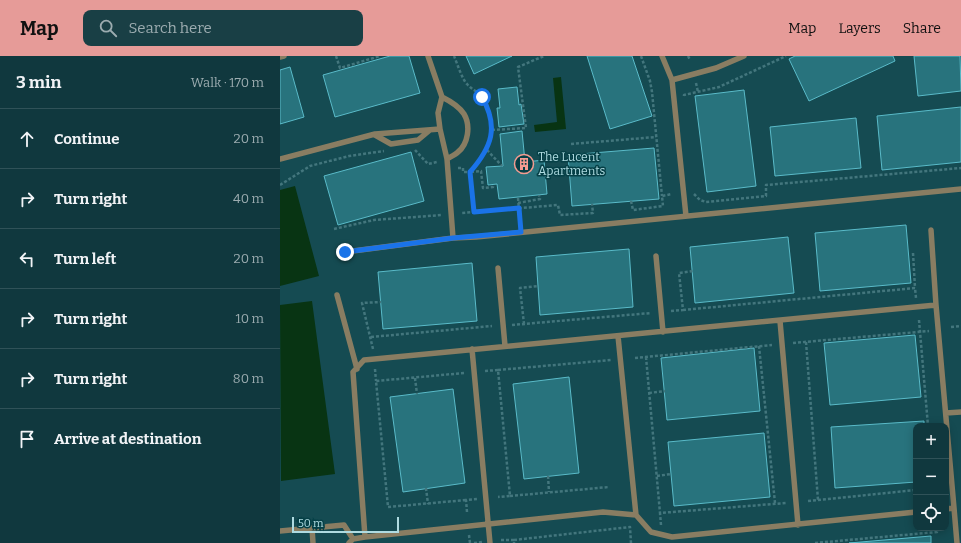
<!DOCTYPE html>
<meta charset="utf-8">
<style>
:root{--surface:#10383e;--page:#193f45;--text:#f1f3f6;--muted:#9cacb0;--line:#305258;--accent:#e69b98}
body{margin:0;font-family:Bitter,serif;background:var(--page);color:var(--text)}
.controls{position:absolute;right:12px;bottom:12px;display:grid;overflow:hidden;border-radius:8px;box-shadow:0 2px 10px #0003}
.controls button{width:36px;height:36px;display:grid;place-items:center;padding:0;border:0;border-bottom:1px solid var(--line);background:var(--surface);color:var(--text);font:20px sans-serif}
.scale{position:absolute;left:12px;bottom:10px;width:107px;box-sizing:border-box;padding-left:4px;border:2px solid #afdbe1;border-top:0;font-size:11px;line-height:14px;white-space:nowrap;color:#afdbe1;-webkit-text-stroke:3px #064047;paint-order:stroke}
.stop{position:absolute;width:12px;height:12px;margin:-9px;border:3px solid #1a73e8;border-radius:50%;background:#fff}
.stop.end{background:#1a73e8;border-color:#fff;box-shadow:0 1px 4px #0008}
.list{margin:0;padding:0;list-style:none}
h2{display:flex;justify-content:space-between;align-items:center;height:52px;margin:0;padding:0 16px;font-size:17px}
h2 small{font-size:13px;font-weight:400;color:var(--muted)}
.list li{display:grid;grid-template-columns:26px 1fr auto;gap:12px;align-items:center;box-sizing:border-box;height:60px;padding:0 16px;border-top:1px solid var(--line)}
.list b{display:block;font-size:15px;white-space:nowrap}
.list em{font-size:13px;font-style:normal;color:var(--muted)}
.icon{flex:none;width:22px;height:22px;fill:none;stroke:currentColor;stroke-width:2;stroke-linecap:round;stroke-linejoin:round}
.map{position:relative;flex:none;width:681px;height:487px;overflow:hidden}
header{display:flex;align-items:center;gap:24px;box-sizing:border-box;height:56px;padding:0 20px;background:var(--accent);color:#111}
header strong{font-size:19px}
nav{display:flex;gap:22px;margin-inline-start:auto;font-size:14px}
.search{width:280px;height:36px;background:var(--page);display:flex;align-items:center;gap:10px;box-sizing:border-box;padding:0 14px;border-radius:8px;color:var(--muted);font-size:15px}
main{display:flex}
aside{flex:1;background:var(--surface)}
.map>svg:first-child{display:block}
</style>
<header>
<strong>Map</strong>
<div class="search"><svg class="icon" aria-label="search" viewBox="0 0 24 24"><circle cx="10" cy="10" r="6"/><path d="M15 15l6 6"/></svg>Search here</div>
<nav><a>Map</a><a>Layers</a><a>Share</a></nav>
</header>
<main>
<aside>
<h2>3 min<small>Walk · 170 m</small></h2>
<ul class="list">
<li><svg class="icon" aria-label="ahead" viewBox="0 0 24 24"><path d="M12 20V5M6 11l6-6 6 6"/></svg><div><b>Continue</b></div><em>20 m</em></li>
<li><svg class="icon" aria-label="right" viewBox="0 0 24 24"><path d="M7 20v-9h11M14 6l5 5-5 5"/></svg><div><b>Turn right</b></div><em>40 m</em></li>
<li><svg class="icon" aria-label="left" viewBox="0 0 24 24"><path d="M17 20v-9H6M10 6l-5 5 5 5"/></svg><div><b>Turn left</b></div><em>20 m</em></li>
<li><svg class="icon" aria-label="right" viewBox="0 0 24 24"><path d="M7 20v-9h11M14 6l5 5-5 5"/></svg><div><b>Turn right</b></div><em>10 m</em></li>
<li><svg class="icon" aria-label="right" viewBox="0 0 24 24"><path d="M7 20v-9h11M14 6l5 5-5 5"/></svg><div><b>Turn right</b></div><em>80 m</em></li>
<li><svg class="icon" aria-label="arrive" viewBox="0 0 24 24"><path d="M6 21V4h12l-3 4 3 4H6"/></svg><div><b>Arrive at destination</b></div></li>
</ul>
</aside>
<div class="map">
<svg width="681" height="487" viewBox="0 0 681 487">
<rect width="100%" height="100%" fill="#154b52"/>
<path fill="#083413" d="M281,21l5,52 -31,3 -1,-7 23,-3 -4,-44z
M15,130l24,90 -39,10v-96z
M32,245l23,173 -54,7 -1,-176z"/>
<path fill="#28737d" stroke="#5abbc9" d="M110,0h19l11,37 -85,24 -12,-42z
M186,0h46l-38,18z
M307,0h45l20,60 -42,13z
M515,0h98l2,5 -86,40 -20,-42z
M634,0h46l1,35 -43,5z
M10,11l14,50 -24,7v-54z
M237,31l2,18 2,-1 3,20 -25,3 -2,-19h3l-2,-19z
M464,34l12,96 -49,6 -12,-96z
M681,51v55l-79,8 -5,-54z
M576,62l5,50 -86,8 -5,-49z
M242,75l3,31 19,-2 3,34 -48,5 -2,-15 -9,1 -2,-18 17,-1 -3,-32z
M374,92l5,51 -87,7 -4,-51z
M131,96l13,49 -86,24 -14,-49z
M626,169l5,58 -91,8 -5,-58z
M508,181l6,56 -99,10 -5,-56z
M349,193l4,58 -93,8 -4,-58z
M192,207l5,58 -94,8 -5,-57z
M635,279l6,62 -91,8 -6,-62z
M474,292l6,63 -93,9 -6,-62z
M289,321l10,96 -55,6 -11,-95z
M173,333l12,94 -62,9 -13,-95z
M644,365v5h-8v56l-81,6 -4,-61z
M484,377l6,64 -96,9 -6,-64z
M651,480v7h-82z"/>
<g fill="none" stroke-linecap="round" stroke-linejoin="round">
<path stroke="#43767d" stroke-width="2.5" stroke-dasharray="3 2" stroke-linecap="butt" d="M56,0l4,12 40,-12
M174,0c3,7 8,23 13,28 4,5 10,7 14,12 13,15 14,39 4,56 -4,7 -10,14 -15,20
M361,0l9,25 2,11 10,104
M408,0l2,4
M416,27l2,9
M404,40v-1l35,-8 67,-31
M212,74l34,-2 -8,-61 26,-11
M291,88l85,-7
M135,94l13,14 9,-2
M207,94l15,16
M178,112h5v4h7l4,40 -13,1
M191,116l10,-1 2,17 10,-1v-2
M0,129l30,-19 39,-10 35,-5
M414,138l6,6 6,2 60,-6v-11l195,-17
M238,142l2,25
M351,145l2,9 30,-4 -1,-10 10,-2
M238,147l22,-4 -1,-4
M194,156l84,-7 2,10 33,-2 -1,-9
M54,173l40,-9 68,-5
M633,197l2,35
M403,254l232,-22 1,10
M391,255l12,-1 -4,-37 14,-2
M639,264l9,106
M244,268l-4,-36 18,-2
M232,269l139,-12
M671,271l10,-1
M91,281l121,-11
M526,286l12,158
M513,287l136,-12
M479,290l16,157
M93,293l-11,-46 19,-1
M366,301l14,156
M355,302l137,-13
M95,313l1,12
M218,314l113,-10
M205,315l13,-1 12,126 -12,1
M184,317l-88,8 12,126 78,-7
M135,322l2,16
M369,337l16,-2
M268,420l1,16
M377,420l14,-2
M146,432l2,16
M230,440l99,-9
M528,445l108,-11
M187,456l-1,-12 12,-1
M381,469l-1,-12 126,-10
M189,479l1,8
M221,484h13v3
M234,484l116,-13 1,16
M194,487l8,-1
M535,487l122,-11v-4"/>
<path stroke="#897d62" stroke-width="5.5" d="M148,0l14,41 -4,16 2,16 7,30 6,79 23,-1 485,-48
M382,0l10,24 14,136
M0,1l4,-1
M392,24l44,-12 28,-12
M162,41c8,4 17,9 22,17 7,12 4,30 -6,38 -3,3 -8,5 -11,7
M95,79l16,9 27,-4 12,-10
M0,103l95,-25 65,-5
M651,174l5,75
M65,196l108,-14
M376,200l7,76
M218,212l7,78
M57,239l20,74
M500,265l18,204
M338,280l18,179
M192,293l18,194
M666,357l15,-1
M674,452l3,35
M32,472l1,15
M0,475l64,-6 9,14
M85,481l-12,-165 11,-12 572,-55 18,203 -8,1
M69,487l4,-4 12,-2 238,-25 33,3 15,17 21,5 244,-25"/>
</g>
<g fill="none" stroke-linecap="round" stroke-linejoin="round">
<path stroke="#1a73e8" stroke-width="5" d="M65,196l108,-14 68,-6 -2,-24 -45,4 -4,-40c22,-25 29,-45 12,-75"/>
</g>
<defs>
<g id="building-ring" transform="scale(1)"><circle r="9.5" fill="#064047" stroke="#f59c91" stroke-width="1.5"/><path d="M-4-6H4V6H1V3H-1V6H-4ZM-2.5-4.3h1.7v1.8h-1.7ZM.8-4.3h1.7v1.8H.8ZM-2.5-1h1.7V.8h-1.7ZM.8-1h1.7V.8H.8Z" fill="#f59c91"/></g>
</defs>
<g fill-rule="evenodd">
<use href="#building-ring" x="244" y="108"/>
</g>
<g text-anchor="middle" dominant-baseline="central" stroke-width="3" stroke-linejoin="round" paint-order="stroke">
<g font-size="12" fill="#afdbe1" stroke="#064047" text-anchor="start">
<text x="258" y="101">The Lucent<tspan x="258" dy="14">Apartments</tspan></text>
</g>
</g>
</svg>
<div class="controls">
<button>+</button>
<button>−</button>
<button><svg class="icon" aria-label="locate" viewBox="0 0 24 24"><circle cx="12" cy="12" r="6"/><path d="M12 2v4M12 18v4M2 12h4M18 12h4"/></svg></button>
</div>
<div class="scale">50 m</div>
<div class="stop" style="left:202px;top:41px"></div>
<div class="stop end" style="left:65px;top:196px"></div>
</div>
</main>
